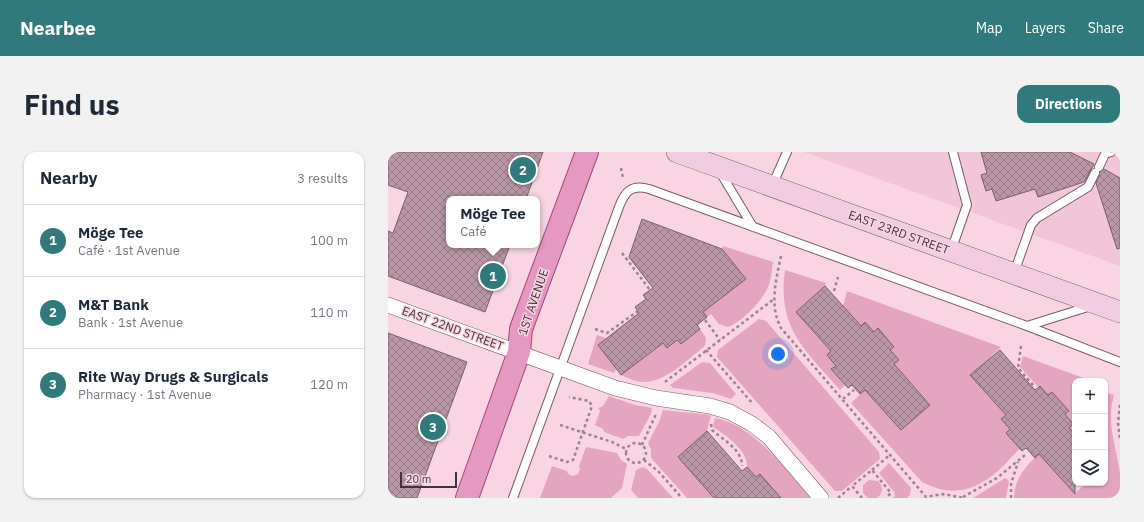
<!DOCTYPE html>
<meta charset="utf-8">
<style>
:root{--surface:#fff;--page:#f2f2f3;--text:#1f2937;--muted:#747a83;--line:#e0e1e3;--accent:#30797d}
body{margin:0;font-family:"IBM Plex Sans",sans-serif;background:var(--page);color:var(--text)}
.controls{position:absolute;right:12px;bottom:12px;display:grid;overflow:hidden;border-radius:8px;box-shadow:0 1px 3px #0004}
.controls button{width:36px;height:36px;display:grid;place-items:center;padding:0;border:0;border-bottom:1px solid var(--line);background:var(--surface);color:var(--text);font:20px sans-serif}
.scale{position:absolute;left:12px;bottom:10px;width:57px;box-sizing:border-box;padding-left:4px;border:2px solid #413339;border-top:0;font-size:11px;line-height:14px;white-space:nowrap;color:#413339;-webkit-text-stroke:3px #f9d5e4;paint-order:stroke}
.you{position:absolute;left:390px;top:202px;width:14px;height:14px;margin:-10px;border:3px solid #fff;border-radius:50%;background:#1a73e8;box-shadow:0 0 0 6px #1a73e833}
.badge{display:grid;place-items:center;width:26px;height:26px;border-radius:50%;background:var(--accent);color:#fff;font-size:13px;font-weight:700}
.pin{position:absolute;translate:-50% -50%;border:2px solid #fff;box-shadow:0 1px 4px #0006}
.popup{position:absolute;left:58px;top:44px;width:94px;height:52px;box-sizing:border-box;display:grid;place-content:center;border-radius:8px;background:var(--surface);filter:drop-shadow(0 1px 3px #0005);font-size:13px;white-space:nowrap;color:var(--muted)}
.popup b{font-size:15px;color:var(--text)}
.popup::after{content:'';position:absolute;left:50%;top:100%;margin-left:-8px;border:8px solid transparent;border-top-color:var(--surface)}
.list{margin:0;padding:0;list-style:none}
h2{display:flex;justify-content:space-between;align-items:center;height:52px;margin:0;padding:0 16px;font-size:17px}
h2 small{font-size:13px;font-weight:400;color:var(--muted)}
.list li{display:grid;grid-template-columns:26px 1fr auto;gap:12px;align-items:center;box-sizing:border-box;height:72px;padding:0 16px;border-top:1px solid var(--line)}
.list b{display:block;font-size:15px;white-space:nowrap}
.list p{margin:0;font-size:13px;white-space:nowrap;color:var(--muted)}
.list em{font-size:13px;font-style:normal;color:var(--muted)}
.icon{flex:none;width:22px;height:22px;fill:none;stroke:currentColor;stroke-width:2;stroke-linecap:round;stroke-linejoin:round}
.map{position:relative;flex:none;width:732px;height:346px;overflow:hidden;border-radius:12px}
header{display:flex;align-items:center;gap:24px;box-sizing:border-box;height:56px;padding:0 20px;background:var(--accent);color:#fff}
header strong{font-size:19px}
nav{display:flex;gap:22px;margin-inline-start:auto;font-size:14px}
.intro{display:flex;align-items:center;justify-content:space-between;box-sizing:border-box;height:96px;padding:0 24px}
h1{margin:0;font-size:28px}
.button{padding:10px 18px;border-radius:12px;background:var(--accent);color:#fff;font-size:14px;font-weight:700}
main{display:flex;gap:24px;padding:0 24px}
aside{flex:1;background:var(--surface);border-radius:12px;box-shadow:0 1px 3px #0004}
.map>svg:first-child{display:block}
</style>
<header>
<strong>Nearbee</strong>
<nav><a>Map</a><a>Layers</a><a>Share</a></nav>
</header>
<div class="intro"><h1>Find us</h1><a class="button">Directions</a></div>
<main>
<aside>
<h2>Nearby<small>3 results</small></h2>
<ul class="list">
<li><span class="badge">1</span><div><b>Möge Tee</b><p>Café · 1st Avenue</p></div><em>100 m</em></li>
<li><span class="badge">2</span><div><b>M&amp;T Bank</b><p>Bank · 1st Avenue</p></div><em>110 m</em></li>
<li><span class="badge">3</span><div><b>Rite Way Drugs &amp; Surgicals</b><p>Pharmacy · 1st Avenue</p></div><em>120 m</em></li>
</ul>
</aside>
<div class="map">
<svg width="732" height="346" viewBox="0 0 732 346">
<defs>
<pattern id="building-cross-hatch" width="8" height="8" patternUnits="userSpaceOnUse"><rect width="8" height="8" fill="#b997a6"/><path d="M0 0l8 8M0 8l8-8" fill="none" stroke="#987c88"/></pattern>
</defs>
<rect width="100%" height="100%" fill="#f9d5e4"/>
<path fill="#f1c6d9" d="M416,0h316v114l-103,-37z"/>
<path fill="#e4a5c1" d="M335,94l50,16c-1,8 -2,18 -5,25 -5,13 -27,36 -40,40l-9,-3 -8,-10 -4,3 -4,-5 43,-33 -24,-30z
M397,118l41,13 -1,3 -29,26 35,39 -4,4 9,11 -4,4 13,15 -5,5c-36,-41 -63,-62 -55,-120z
M459,139l154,56 -30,28 35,40 -5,4 9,10 -4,4 14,16c-8,7 -14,15 -22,22 -24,21 -48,26 -76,11l-71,-79 14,-13 36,40 29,-26 -36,-40 5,-4 -9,-10 4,-3 -16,-18 -4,3 -9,-10 -4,4 -18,-20z
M371,167l7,2 113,131 1,7 -38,32h-7l-118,-134 1,-7z
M312,177l6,9 -1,8c-17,13 -40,37 -62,36 -8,0 -15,-4 -22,-7l42,-32 4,5 10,-8 4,4z
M209,183l9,3 -8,7 18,24 -2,4 -26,-9z
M635,204l69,25h-17v54l-6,-7 4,-4 -8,-10 3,-3 -16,-19 -4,3 -8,-9 -2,1 -18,-20z
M314,210l8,1 26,31 -5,5 -18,-6 -40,-5 -3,-3z
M717,241l9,2c-8,27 2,51 6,78 0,8 0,17 0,25h-106c0,-18 12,-33 25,-44l36,39 12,-10h18z
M221,244l26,9 17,3 -1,6 -12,22h-11l-5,3 -19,-7 -1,-3 -8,-4 5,-14 -2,-3 5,-2z
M275,258l48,5 -4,16 -29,26 35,40 -2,1h-24l-36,-40v-8l-3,-7 11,-21z
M327,266c38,6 72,53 96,80h-37l2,-6 -16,-18 -4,3 -9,-10c1,-16 -21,-32 -34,-40z
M198,295l31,6 4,7 6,4 -5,24 -11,10h-71l12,-32 15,5 1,3 5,2 5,-2 2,-5 -1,-3z
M501,311l22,25 -1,7 -3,3h-14l2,-2 -1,-4 -15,-19z
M255,315l4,2 26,29h-35l-7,-8 5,-20z
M617,326l4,3 -3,17h-33z
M481,328l9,1c6,6 5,12 -1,17h-9l-5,-5v-8z"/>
<path fill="url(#building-cross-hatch)" stroke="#7c5d6b" d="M0,0h155l-17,47h-77v46h61l-25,67 -97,-36v-45l5,2 15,-41 -20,-7z
M593,0h89l24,12 -10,18 -46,15 -3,-8 -39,12 -4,-12 -6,2 -5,-16 6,-2z
M716,17l16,9v70l-3,1 -21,-66 4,-11z
M254,67l80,30 24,30 -43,33 4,5 -10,8 3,4 -19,15 -4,-4 -10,8 -4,-5 -42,32 -23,-30 41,-32 -4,-6 11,-8 -3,-4 10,-7 -24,-31z
M437,134l36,40 4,-4 9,10 4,-4 16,19 -4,3 9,10 -5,4 36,41 -29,25 -36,-40 -5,4 -8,-9 -4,3 -17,-19 5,-3 -9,-11 4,-4 -35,-39z
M0,181l79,29 -50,136h-29z
M612,198l35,40 5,-4 8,9 4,-3 17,19 -4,3 8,10 -4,4 6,7v59l-36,-40 -4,4 -9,-10 -4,3 -16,-18 4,-4 -9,-10 5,-4 -36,-40z
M319,279l35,40 5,-4 9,10 4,-3 21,24h-67l-36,-41z"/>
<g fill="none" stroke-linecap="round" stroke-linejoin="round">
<g stroke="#795b68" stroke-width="10">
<path id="service" d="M711,15l6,-13 6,-2
M332,20l33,55
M384,34l15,-34
M563,99l16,-46 -14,-53
M626,121l17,-48 6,-7 51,-31 7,-14
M639,174l64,-20
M125,346l106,-291c6,-16 13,-23 30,-18l378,137 93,36"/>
</g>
<g stroke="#795b68" stroke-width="16">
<path id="minor" d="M0,153l227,83 41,10 54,8 20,6 22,12 17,13 52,61"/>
</g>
<g stroke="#795b68" stroke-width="22">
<path id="secondary" d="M289,0l443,160"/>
</g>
<g stroke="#a04877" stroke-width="24">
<path id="primary" d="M79,346l52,-146 2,-23 66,-177"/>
</g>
<path stroke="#9b828d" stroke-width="2.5" stroke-dasharray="3 3" stroke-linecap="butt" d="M233,16l2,10
M234,101l28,37
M393,104c-5,24 -12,50 0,72l145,169 17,-3 21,4
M446,139l4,-14
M317,168l15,20
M207,177l12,4 31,-22
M633,194l-3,22 16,18
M318,198l47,54
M277,230l109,-83
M455,247l11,-9
M732,253l-2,18 2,16
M323,272l1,6c11,10 30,19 30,36
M172,273l52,17 14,7
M238 301a10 10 0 1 1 20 0a10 10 0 1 1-20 0Z
M254,293l14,-31
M161,304l18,6 6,-2 19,-54 -3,-5 -20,-4
M256,308l15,12 23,26
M484,318l19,-16
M575,345l34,-19 28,-23
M450,346l14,-12
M474,346l-10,-12 20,-16 19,23 -5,5
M623,346v-14l7,-22"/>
<use href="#service" stroke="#fff" stroke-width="8"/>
<use href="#minor" stroke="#fff" stroke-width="15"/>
<use href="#secondary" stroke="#f2cce0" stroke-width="21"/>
<use href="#primary" stroke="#e598c1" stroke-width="22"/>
</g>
<g text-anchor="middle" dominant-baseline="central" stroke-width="3" stroke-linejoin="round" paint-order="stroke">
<g font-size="12" fill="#413339" stroke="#f9d5e4">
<text transform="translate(511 80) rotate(20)">EAST 23RD STREET</text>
<text transform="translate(145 150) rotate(-71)">1ST AVENUE</text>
<text transform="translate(65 176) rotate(20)">EAST 22ND STREET</text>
</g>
</g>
</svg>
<div class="controls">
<button>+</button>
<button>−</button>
<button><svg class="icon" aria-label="layers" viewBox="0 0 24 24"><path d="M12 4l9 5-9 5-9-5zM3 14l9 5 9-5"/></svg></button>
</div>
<div class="scale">20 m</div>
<div class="you"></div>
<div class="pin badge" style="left:105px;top:124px">1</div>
<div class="popup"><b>Möge Tee</b>Café</div>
<div class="pin badge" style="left:135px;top:18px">2</div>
<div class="pin badge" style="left:45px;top:275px">3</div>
</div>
</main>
